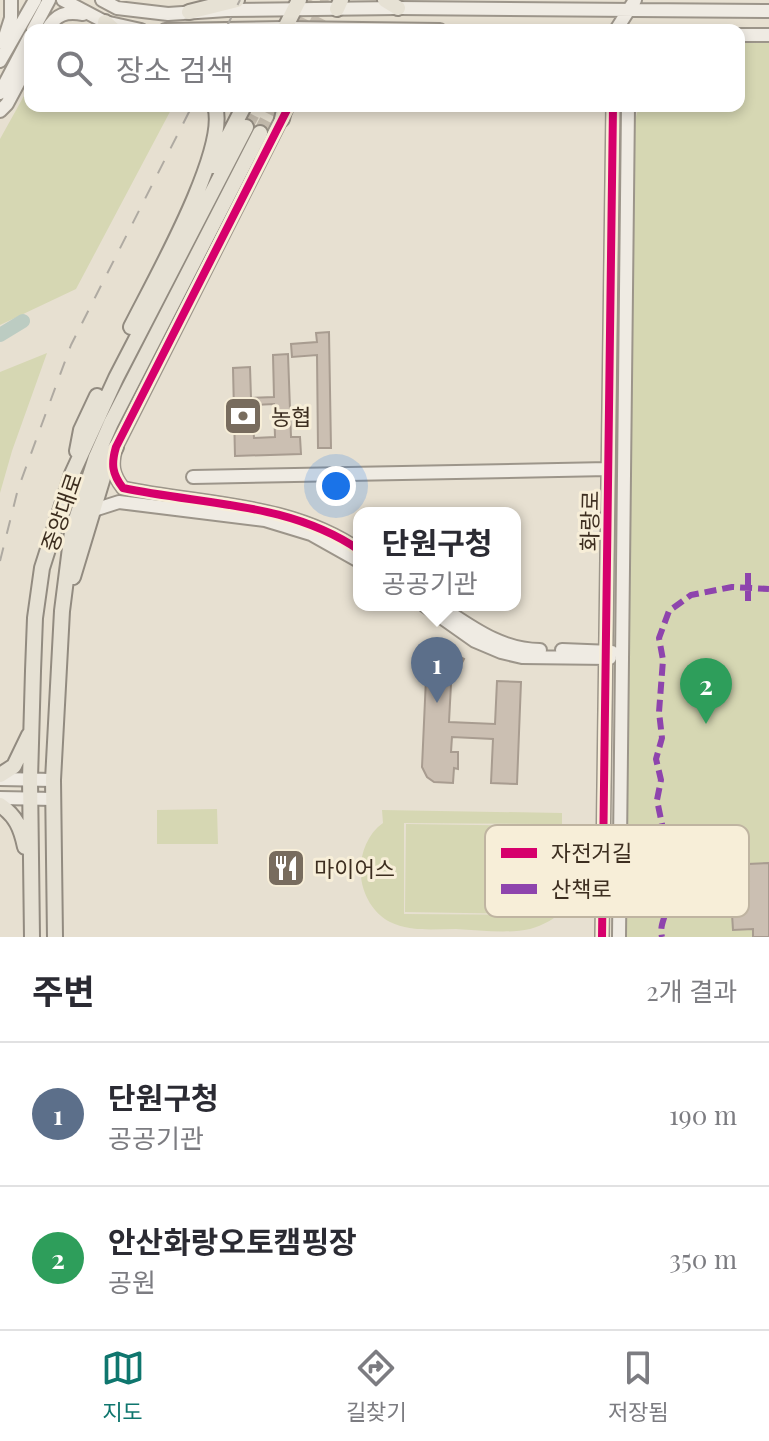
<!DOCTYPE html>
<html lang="ko">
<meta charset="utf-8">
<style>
:root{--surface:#fff;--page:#f2f2f3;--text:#2b2b33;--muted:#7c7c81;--line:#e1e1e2;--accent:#0f766e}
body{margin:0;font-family:"Playfair Display","Noto Sans KR",serif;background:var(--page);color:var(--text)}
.you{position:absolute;left:336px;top:486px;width:28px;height:28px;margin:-20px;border:6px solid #fff;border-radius:50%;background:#1a73e8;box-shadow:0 0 0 12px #1a73e833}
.badge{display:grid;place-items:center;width:52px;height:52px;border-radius:50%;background:var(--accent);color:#fff;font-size:26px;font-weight:700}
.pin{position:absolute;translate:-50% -66px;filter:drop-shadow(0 2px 4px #0008)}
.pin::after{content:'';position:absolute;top:42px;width:28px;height:24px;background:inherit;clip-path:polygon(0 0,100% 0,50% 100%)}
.popup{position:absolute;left:353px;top:507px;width:168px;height:104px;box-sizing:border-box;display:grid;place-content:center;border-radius:16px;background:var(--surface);filter:drop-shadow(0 2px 6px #0005);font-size:26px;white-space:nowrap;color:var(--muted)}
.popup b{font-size:30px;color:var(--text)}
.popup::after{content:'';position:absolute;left:50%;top:100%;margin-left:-16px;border:16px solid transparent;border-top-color:var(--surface)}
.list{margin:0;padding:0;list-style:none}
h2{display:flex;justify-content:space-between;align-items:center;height:104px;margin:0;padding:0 32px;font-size:34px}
h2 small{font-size:26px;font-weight:400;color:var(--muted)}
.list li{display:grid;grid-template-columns:52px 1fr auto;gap:24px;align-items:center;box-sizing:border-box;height:144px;padding:0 32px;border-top:2px solid var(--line)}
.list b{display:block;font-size:30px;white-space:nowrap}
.list p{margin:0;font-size:26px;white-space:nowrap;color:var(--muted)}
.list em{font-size:26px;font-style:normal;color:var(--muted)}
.icon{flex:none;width:44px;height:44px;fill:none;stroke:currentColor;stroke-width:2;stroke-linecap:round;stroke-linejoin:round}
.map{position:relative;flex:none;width:769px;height:937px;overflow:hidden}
.search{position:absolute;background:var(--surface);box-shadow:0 4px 12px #0003;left:24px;right:24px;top:24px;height:88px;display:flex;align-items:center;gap:20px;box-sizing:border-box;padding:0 28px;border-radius:16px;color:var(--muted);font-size:30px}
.sheet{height:392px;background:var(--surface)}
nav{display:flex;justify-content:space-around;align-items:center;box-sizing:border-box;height:112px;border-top:2px solid var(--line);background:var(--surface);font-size:22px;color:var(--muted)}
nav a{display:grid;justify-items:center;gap:4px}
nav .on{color:var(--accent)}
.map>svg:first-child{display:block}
</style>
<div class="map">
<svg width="769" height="937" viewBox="0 0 769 937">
<rect width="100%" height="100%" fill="#e7e0d1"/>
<path fill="#d6d7b3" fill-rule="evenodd" d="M739,41l30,1v895h-155l14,-791 11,-40h100z
M30,85v21h143l-97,183 -76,36v-186z
M47,353l-35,98 -12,42v-121z
M217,809l1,35h-61v-34z
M382,810l180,3v12h-11c16,9 25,20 29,38 7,32 -21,58 -50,66 -23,5 -51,1 -74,0 -22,0 -46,3 -66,-7 -17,-9 -27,-27 -29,-45 -2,-20 5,-42 22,-54zM404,823l133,1v91l-133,-1z
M406,824l130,2 -2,88 -129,-2z"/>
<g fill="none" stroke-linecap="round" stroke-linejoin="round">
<path stroke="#bcccc2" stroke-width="14" d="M0,335l23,-14"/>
</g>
<path fill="#cbbfb2" stroke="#a89c90" stroke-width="2" fill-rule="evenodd" d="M329,332l2,116h-13l-1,-93 -25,2 -1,-13 26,-2 -1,-9z
M288,354l3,83h9l1,17 -66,2 -2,-88 17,-1 1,31 23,-1 -1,-42zM274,404l1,33 -21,1 -2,-33z
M442,647l22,12 -13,25 -2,38 46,2 2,-43 24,1 -4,102 -26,-1 2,-44 -41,-2 -1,15h7v17l-4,-1 -1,15 -19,-1 -7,-5 -5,-10 4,-89z
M769,863v74h-16v-8l-20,1 -3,-48 19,-1 -1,-17z"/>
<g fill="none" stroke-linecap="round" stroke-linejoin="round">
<path stroke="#c5bcae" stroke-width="14" stroke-dasharray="14 7" stroke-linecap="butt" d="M296,30l15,-30
M313,30l15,-30
M246,127l11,-21
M260,133l14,-27"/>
<g stroke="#9c958a" stroke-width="16">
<path id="secondary" d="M63,0l42,22 36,8
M102,0l15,8 51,6 59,-4 171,-2 371,3
M33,30l16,-30
M47,30c9,-16 19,-19 36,-16
M165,30l120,-2 155,2
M616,30l19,-30
M739,35h30
M3,43l8,-25v-18
M0,61l35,-61
M0,93l30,-57
M286,110l-170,337c-5,17 -4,27 7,41 80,17 166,14 236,62
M0,111l7,-7 23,-43
M193,477l415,-8
M94,510l25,-8 146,18 46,14 48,27
M424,605l51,36 26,11 21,5 88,1
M438,605c31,20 62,45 102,45
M562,650l50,2
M0,779l53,1
M0,798l54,1
M602,937l11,-831
M619,937l9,-831"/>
</g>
<g stroke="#928b80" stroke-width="18">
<path id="primary" d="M385,0l13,8
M337,9l4,-9
M189,12l48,-12
M105,22l9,8
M284,30l15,-30
M282,119l3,-13
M213,166l31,-60
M131,327c22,-44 98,-177 84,-221
M77,451l4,-21 16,-34
M73,577l35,-116 8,-14
M0,775l14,-9 15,-31
M0,805c16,11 21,23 25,42
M32,937l-2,-158 3,-108 2,-53 7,-50 30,-94 44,-96 130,-251
M55,937l-2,-157 9,-169 10,-79 24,-75 15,-34 149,-290"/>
</g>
<use href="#secondary" stroke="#efebe3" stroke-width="12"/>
<use href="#primary" stroke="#e6e1d4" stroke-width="14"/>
<path stroke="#afaaa2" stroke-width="2" stroke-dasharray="14 14" stroke-linecap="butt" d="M225,30l15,-30
M0,561l18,-72 53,-144 121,-239"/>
<path stroke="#8e44ad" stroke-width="6" stroke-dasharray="12 6" stroke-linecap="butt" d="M748,573v28
M664,853l-1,-24 -6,-29 4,-20 -5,-21 6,-21 -3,-26 4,-52 -4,-22 10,-27 22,-16 41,-8 37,2
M639,854c11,15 30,32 28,51 -1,13 -8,19 -5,32"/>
<g stroke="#f7eed8" stroke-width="13">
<path id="cycleway" d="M289,106l-173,341c-5,17 -4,27 7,41 80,17 166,14 236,62
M602,937l11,-831"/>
</g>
<use href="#cycleway" stroke="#d6006c" stroke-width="8"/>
</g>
<defs>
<g id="bank-square" transform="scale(2)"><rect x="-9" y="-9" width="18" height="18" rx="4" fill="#786c5e" stroke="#f7eed8"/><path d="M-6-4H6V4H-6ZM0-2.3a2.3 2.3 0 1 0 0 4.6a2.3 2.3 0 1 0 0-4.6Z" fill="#fff"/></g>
<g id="restaurant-square" transform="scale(2)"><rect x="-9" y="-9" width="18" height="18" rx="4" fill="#786c5e" stroke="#f7eed8"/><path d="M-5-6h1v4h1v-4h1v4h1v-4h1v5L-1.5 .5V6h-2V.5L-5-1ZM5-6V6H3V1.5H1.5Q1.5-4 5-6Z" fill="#fff"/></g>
</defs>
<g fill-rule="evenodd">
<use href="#bank-square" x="243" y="416"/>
<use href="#restaurant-square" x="286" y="868"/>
</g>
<g text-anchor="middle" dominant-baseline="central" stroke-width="6" stroke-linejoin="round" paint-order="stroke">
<g font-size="22" fill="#3d2e20" stroke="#f7eed8" text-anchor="start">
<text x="271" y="416">농협</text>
<text x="314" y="868">마이어스</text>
</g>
<g font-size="22" fill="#3d2e20" stroke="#f7eed8">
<text transform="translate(61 512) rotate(-71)">중앙대로</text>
<text transform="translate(589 521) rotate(-89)">화랑로</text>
</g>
</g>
<rect x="485" y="825" width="264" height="92" rx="12" fill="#f7eed8" stroke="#bfb4a1" stroke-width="2"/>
<rect x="501" y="848" width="36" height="10" fill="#d6006c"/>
<rect x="501" y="884" width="36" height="10" fill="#8e44ad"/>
<g font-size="22" fill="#3d2e20">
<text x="551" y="861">자전거길</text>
<text x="551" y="897">산책로</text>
</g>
</svg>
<div class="you"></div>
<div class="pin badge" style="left:437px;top:703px;background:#5c6f8a">1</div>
<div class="popup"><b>단원구청</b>공공기관</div>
<div class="pin badge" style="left:706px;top:724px;background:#2e9e5b">2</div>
<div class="search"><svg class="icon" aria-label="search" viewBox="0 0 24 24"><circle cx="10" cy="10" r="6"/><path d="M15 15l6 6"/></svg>장소 검색</div>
</div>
<section class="sheet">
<h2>주변<small>2개 결과</small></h2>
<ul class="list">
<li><span class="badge" style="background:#5c6f8a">1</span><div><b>단원구청</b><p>공공기관</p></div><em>190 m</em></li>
<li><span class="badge" style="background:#2e9e5b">2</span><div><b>안산화랑오토캠핑장</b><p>공원</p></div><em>350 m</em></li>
</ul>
</section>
<nav>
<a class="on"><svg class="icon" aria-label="map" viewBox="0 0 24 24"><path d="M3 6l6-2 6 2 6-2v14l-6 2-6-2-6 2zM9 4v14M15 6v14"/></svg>지도</a>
<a><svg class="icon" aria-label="directions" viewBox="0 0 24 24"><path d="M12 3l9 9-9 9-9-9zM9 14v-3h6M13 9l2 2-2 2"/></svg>길찾기</a>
<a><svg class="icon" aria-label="saved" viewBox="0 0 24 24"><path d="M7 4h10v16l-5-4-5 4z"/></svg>저장됨</a>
</nav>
